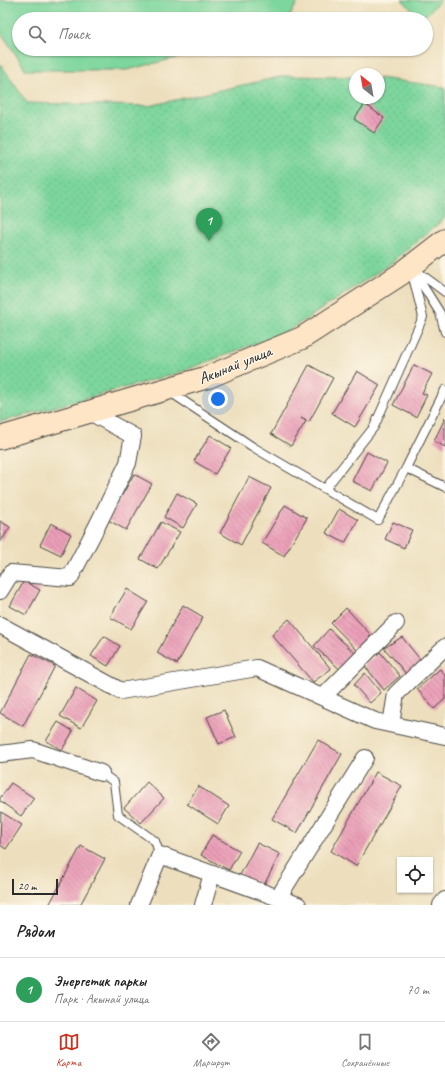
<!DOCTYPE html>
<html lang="ru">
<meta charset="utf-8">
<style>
:root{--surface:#fff;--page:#f2f2f2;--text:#222;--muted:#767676;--line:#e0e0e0;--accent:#c8321e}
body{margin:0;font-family:Caveat,sans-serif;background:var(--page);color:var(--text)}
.controls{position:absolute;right:12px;bottom:12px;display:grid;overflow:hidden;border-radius:0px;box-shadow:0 1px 3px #0004}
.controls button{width:36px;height:36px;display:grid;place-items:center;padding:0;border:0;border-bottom:1px solid var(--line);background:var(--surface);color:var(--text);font:20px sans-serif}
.compass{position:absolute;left:349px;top:68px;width:36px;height:36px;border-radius:50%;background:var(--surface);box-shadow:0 1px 3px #0004;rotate:329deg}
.scale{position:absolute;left:12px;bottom:10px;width:46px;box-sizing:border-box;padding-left:4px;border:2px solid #2b2b2b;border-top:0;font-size:11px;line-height:14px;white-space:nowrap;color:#2b2b2b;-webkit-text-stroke:3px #fcf5e5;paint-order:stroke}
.you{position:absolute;left:218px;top:399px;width:14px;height:14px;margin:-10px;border:3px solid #fff;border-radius:50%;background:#1a73e8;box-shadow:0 0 0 6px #1a73e833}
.badge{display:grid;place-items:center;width:26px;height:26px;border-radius:50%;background:var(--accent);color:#fff;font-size:13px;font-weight:700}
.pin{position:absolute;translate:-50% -33px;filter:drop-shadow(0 1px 2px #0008)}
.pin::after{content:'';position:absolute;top:21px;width:14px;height:12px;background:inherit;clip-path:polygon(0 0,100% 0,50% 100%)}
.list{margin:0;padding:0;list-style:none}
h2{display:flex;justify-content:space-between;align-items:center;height:52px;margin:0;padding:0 16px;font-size:17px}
h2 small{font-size:13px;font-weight:400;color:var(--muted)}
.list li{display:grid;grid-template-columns:26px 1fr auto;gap:12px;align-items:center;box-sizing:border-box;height:64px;padding:0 16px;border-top:1px solid var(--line)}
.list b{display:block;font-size:15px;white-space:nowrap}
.list p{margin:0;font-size:13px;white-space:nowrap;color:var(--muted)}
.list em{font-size:13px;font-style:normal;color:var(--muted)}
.icon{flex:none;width:22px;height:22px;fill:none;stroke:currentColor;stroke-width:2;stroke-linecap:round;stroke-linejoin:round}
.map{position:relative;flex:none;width:445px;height:905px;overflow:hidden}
.search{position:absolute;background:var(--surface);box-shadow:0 1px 3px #0004;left:12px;right:12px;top:12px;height:44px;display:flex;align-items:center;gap:10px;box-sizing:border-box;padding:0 14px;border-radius:22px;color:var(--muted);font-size:15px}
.sheet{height:116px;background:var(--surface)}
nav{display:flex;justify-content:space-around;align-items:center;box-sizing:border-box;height:56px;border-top:1px solid var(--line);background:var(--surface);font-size:11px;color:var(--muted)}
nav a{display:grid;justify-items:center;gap:2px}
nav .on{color:var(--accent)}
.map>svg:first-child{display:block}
</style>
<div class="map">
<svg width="445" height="905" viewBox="0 0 445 905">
<defs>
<pattern id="park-dots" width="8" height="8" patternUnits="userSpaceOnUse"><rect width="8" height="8" fill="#7dd69d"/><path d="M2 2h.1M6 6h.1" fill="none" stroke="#6cb887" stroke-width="1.8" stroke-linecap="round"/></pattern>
<pattern id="building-back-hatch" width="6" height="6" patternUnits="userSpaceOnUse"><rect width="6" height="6" fill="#eb9eb8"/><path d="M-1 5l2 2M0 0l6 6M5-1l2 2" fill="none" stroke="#bf8196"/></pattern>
</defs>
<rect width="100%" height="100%" fill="#fcf5e5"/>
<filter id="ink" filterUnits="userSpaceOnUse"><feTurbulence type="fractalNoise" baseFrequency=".025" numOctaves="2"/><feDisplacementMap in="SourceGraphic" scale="8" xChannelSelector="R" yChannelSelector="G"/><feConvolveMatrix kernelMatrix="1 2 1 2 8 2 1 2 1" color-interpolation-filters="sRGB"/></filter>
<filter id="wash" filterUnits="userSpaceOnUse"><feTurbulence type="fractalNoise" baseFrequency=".012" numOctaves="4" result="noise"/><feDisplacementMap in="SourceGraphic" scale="16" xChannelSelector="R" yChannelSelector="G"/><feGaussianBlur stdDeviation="0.9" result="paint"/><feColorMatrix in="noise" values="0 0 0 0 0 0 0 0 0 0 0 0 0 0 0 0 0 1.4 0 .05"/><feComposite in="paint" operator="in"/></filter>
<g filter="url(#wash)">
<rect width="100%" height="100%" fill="#eddfbd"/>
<path fill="url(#park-dots)" stroke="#548064" d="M0,63l27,40 121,3 136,-30 71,1v21h24v-20l66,9v131l-55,46 -102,67 -110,42 -178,49z"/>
<path fill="#7dd69d" stroke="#548064" d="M0,0h299l-11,19h-269v30h194l-86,21h-101l-26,-39z
M402,0h39l-19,19z"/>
<g id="blocks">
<path fill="url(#building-back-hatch)" d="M365,104l19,14 -10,15 -20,-14z
M309,365l24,13 -24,44 -8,-4 5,3 -15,25 -20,-12z
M414,365l18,9 -10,19 5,2 -11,22 -23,-12z
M357,371l23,14 -25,42 -23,-14z
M445,418v29l-11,-6z
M210,435l21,13 -16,26 -21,-13z
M367,452l20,11 -15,28 -20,-10z
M134,474l18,10 -26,46 -18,-10z
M249,477l22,11 -30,57 -21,-12z
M177,493l20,11 -14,24 -19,-11z
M285,505l22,13 -23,38 -22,-13z
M339,509l19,11 -13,23 -19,-10z
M0,521l10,6 -10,16z
M161,522l19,10 -22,37 -18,-10z
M393,522l19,8 -8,18 -19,-9z
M51,523l20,11 -10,21 -21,-10z
M24,581l16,9 -14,25 -16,-9z
M127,589l21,13 -17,27 -21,-12z
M183,605l20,12 -26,47 -20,-11z
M346,608l25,27 -12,17 -28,-29z
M289,619l42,50 -18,13 -41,-47z
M329,629l28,26 -14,17 -29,-26z
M104,636l16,10 -12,20 -17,-10z
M402,637l20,25 -13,15 -25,-29z
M380,652l20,24 -16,14 -20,-25z
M31,654l24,12 -32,60 -23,-13z
M440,669l5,6v24l-11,10 -17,-20z
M365,673l16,20 -11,10 -16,-18z
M76,688l21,13 -16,27 -21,-12z
M224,710l12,27 -17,7 -12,-27z
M58,722l15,9 -11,19 -16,-9z
M318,740l24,14 -45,79 -25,-14z
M376,772l26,14 -46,80 -25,-15z
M147,782l17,16 -23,25 -17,-15z
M11,783l23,15 -13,18 -21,-15v-3z
M198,786l31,20 -11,18 -31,-20z
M1,812l21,13 -16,24 -6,-4z
M212,835l28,16 -11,19 -28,-15z
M257,843l23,11 -17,33 -23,-12z
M81,846l24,13 -25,46h-31z"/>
</g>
</g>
<g filter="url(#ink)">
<use href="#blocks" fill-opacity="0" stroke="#484641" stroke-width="1"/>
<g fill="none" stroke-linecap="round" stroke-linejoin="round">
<g stroke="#484641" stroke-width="10">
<path id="service" d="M414,269l31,23
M415,273l25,40 5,19
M170,392l83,55 125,73 28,-52 39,19
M406,468l39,-78
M325,489l49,-62 49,-110 -12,-48
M101,773l13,9 4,33 37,26 5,14"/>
</g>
<g stroke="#484641" stroke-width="18">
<path id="minor" d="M0,591l11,-18 59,5 27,-52 31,-63 5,-27 -45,-25
M0,625l121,66 136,-23 118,53 70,15
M323,697l73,-74
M391,724l5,-30 49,-47
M0,754l33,-4 68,23
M278,898l87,-140
M139,905l21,-50 138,50
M203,905l9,-31
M441,905l4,-5"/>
</g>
<g stroke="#484641" stroke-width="24">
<path id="secondary" d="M0,438l208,-61 94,-39 99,-64 44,-34"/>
</g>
<use href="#service" stroke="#fff" stroke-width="8"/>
<use href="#minor" stroke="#fff" stroke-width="16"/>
<use href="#secondary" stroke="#fde5c5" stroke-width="22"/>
</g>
</g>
<g text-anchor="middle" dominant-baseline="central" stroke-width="3" stroke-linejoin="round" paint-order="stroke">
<g font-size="16" fill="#2b2b2b" stroke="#fcf5e5">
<text transform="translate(235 365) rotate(-22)">Акынай улица</text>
</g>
</g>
</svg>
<div class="controls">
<button><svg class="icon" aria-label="locate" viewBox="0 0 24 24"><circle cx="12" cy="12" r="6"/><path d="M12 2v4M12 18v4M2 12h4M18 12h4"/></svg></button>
</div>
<svg class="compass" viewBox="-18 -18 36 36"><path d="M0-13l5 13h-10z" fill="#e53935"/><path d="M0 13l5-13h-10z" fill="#767676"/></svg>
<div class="scale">20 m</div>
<div class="you"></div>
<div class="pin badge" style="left:209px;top:241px;background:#2e9e5b">1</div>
<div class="search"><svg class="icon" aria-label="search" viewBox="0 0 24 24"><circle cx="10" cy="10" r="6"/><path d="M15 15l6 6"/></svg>Поиск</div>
</div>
<section class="sheet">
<h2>Рядом<small></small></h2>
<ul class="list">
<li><span class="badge" style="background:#2e9e5b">1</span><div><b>Энергетик паркы</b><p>Парк · Акынай улица</p></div><em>70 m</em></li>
</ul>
</section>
<nav>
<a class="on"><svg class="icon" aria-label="map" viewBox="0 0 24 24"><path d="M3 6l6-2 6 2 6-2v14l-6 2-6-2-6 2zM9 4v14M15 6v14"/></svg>Карта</a>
<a><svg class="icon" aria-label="directions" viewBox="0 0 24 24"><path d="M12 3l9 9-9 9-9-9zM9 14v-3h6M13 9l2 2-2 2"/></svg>Маршрут</a>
<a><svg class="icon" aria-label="saved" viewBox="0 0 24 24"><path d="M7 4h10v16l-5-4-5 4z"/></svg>Сохранённые</a>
</nav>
